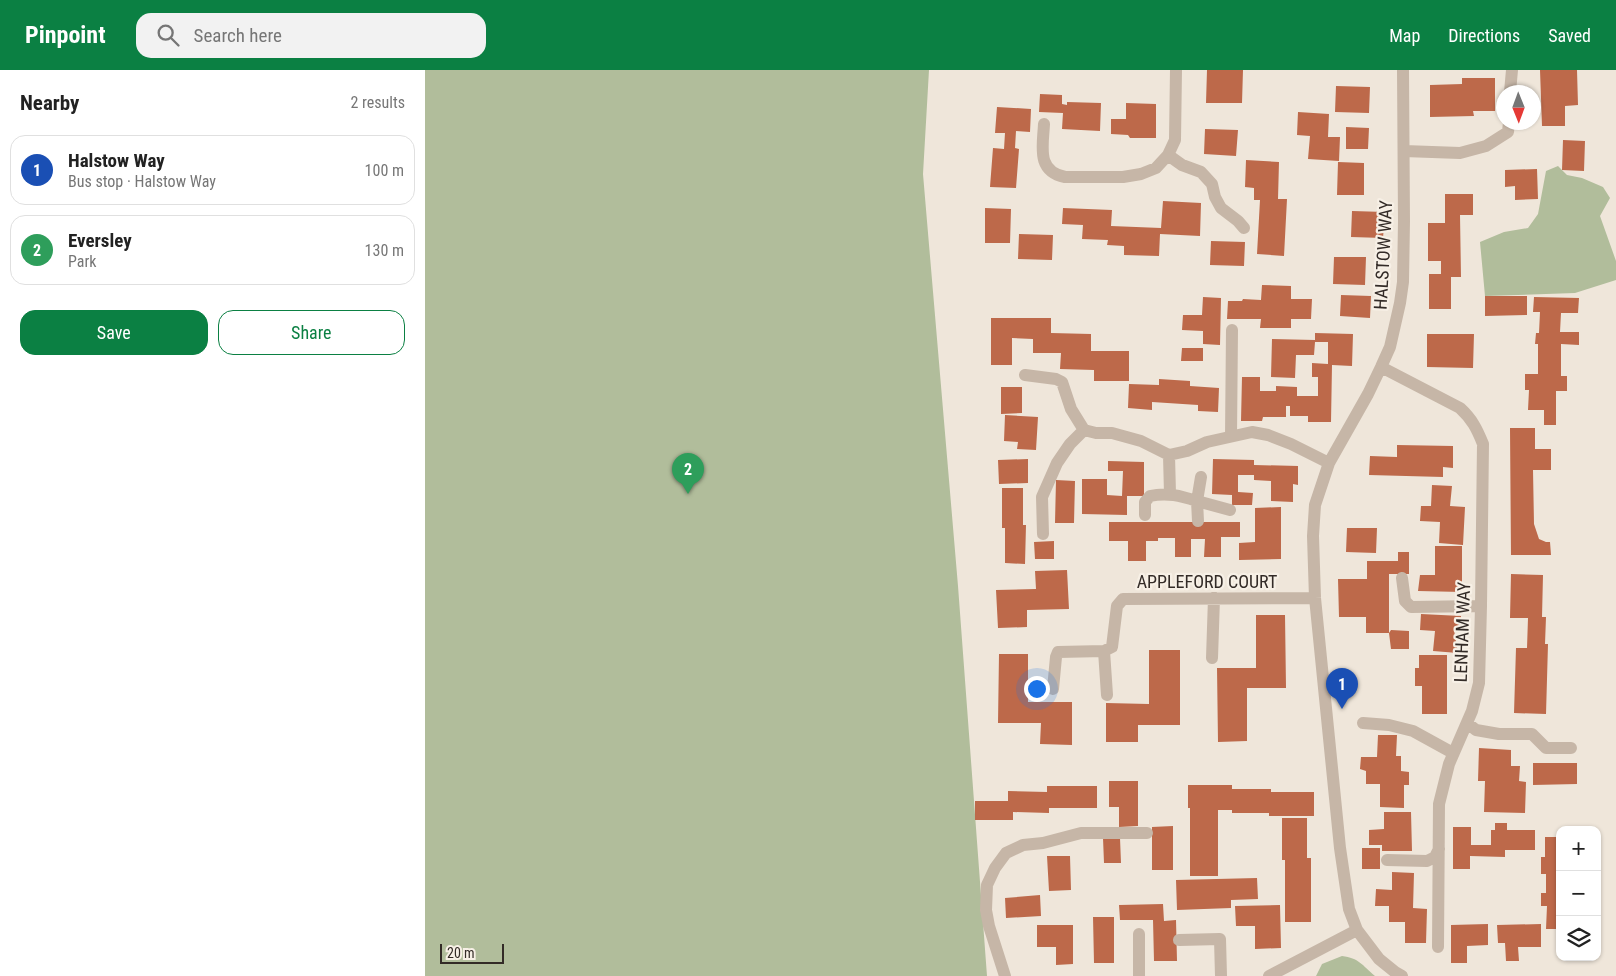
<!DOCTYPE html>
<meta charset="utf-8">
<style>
:root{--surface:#fff;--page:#f2f2f2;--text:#222;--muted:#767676;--line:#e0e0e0;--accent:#0b8043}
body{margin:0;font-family:"Roboto Condensed",sans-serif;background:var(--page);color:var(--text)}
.controls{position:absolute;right:15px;bottom:15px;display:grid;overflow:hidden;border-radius:10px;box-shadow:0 1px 4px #0004}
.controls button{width:45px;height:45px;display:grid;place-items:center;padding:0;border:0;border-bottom:1px solid var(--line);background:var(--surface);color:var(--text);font:25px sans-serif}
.compass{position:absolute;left:1071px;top:15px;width:45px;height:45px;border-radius:50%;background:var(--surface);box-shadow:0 1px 4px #0004;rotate:179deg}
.scale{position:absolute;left:15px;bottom:12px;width:64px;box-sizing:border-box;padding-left:5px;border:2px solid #332b27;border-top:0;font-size:14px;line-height:18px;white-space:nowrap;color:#332b27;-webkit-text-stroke:4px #f7f0e6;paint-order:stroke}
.you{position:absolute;left:611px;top:618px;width:18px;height:18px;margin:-12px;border:4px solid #fff;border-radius:50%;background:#1a73e8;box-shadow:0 0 0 8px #1a73e833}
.badge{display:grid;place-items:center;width:32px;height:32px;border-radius:50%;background:var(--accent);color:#fff;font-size:16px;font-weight:700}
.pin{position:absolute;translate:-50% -41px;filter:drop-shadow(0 1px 2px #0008)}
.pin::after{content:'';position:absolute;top:26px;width:18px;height:15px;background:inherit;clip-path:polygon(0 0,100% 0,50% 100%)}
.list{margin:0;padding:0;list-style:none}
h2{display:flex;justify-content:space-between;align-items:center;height:65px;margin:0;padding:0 20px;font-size:21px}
h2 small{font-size:16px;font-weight:400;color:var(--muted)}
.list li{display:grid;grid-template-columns:32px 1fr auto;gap:15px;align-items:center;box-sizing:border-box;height:70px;margin:0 10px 10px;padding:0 10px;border:1px solid var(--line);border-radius:15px}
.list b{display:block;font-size:19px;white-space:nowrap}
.list p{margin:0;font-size:16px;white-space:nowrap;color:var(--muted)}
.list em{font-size:16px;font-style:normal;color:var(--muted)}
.actions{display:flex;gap:10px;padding:15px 20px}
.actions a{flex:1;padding:11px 0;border:1px solid var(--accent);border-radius:15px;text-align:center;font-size:18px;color:var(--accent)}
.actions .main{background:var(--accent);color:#fff}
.icon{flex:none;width:28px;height:28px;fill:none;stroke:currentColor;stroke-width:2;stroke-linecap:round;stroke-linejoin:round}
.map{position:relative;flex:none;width:1191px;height:906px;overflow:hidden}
header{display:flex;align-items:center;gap:30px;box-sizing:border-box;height:70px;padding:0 25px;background:var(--accent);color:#fff}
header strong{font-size:24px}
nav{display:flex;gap:28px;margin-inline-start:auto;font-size:18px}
.search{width:350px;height:45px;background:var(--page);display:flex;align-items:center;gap:12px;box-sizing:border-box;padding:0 18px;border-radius:15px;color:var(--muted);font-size:19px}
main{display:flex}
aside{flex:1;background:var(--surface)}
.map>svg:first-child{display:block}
</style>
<header>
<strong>Pinpoint</strong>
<div class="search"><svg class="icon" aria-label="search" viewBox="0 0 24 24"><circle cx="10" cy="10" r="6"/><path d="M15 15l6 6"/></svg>Search here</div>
<nav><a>Map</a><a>Directions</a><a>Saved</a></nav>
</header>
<main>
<aside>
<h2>Nearby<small>2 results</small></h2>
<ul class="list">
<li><span class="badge" style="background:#1a4fb4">1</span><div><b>Halstow Way</b><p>Bus stop · Halstow Way</p></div><em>100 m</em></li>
<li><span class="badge" style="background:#2e9e5b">2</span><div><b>Eversley</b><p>Park</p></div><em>130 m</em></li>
</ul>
<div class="actions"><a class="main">Save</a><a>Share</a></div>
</aside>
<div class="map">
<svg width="1191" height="906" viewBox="0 0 1191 906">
<rect width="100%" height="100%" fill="#efe6da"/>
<path fill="#b1bd9b" d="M0,0h504l-6,104 35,412 29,390h-562z
M1133,96l9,9 15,3 21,9 7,11 -10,18 16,45v19l-41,13 -90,3 -5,-54 24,-10 24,-4 10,-14 8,-43z
M917,886c17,2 20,9 33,20h-59l6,-12z"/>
<path fill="#bd694a" d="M782,0h36l-1,33h-36z
M1115,0h37l1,35 -13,1v20h-23z
M1037,8h33v33h-22l1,5 -44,1v-32l32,-1z
M911,16l34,1 -1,26 -34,-1z
M615,24l22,1v9l5,1v-3l34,1 -1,28 -38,-2 1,-16 -24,-1z
M701,33l30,1v34h-26l-2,-3 -17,-1v-15h15z
M572,37l34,2 -1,23 -14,-1 -1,17 4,1 -3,39 -26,-1 3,-39 11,1 1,-16h-10z
M873,42l31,2 -1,23h12l-1,24 -31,-2 2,-23 -13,-1z
M921,57l23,1 -1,21h-22z
M780,59l33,1 -2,26 -32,-2z
M1138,70l22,1 -1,30 -22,-1z
M821,90l33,2 -1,37h9l-3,57 -27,-2 3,-54h-6v-12l-9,-1z
M913,92l26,1v32h-27z
M1112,99l1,30 -23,1v-14l-10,1v-17z
M1020,124h28v21h-13l1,62h-10v32h-22v-35h12v-13h-13v-38h17z
M738,131l38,2 -1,33 -40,-2 -1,22 -35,-1v-9l-17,-1 1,-5 -26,-1 1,-14 -21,-1 1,-16 49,2 -1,16 50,2z
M560,138l26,1 -1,34h-25z
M927,141l33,1 -2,26 -32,-1z
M594,164l34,1 -1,25 -34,-1z
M786,171l34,1 -1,24 -34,-1z
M909,187h32l-1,28 -32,-1z
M837,215l29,1v13h21l-1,20h-20v9h-31l1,-9h-34l1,-18h14l1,-2 18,1z
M916,225l30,1 -1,22 -30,-2z
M1060,226h42v19l-42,1z
M778,227l18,1 -1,47 -17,-1v-13l-21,-1 1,-15h19z
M1109,227l45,1 -1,15h-17l-1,19h19v13l-18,-1v32h6v15h-11v34h-12v-15h-16l1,-20h-4v-16h13v-30h-3l1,-11h3l1,-21h-7z
M566,248h60v15l40,1v17h38v30h-35v-11l-34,-1 1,-16h-28v-14l-21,-1v27h-21z
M890,263l38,1 -1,32 -20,-1 -1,57h-23v-6h-18v-10h-4v11h-23l-1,4h-21l1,-44h18v14h16v-5l21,1v9h21v-19h-6v-14l16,1v-22h-13l-1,13h-18l-1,23 -24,-1 1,-38 43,1z
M1002,264h47l-1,34 -46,-1z
M757,278h21v13h-22z
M734,309l31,2v5l29,2 -1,24 -20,-1v-6l-46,-3v8l-24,-2 1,-24 30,1z
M576,317h21v26l-21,1z
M580,345l33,2 -2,33 -19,-1 1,-7 -14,-1z
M1085,358h25v21h16v21h-18l1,54 5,15 7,3h4l1,13h-40z
M972,375l56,1v22l-10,-1v10l-74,-2 1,-19 27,1z
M603,389v24l-29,1 -1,-24z
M788,389l41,1v5l44,1v19l-5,-1v18l-22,-1v-20l-17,-1v-5h-16v17l15,1 -1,12h-20v-10l-20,-1z
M683,391l36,1v34h-17v19l-45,-1v-35h25v16l15,1 1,-25h-15z
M631,410l19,1 -1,42h-19z
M1007,415l20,1 -2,20 15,1 -2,38 -24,-2 1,-21 -20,-1 1,-15h10z
M577,418h21v37h3l-1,39 -20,-1v-35h-3z
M856,437v52l-42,1v-17l16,-1v-34z
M684,452h131v15h-19v20h-17l1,-18h-14v18h-16v-19h-17v3h-12v20h-18v-20h-19z
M922,458h30l-1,25 -30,-1z
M629,471v18h-19l-1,-17z
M1010,476h27v46l-44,-1 2,-16h15z
M973,482h11v22h-20v59l2,-3 18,1v18h-18l-2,-16h-23v-16h-27l-1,-38h29v-18h31z
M642,500l2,39 -42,1v17l-29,1 -2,-38 40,-1 -1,-18z
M1086,504l32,1 -1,42h4l-1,27h3l-2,70 -32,-1 2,-65h11l1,-30h-18z
M996,544l40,2v14h-7l4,23 -25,-2 2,-20 -15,-1z
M831,545h29l1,73h-39v53l-29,1 -1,-74h39z
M724,580h31v75h-42v17h-32v-39l43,1z
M574,584h29v48h44v43l-32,-1 1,-21h-43z
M994,585h28v59h-25v-28h-7v-18h4z
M953,665h19l-1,21h5v15l8,1v13h-5v23l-24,-1v-23h-14v-13l-6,-2 1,-12h16z
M1054,678l32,2v16h9l-1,15 7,1 -1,31 -41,-1 1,-31h-7z
M1108,693h44v21l-44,1z
M684,711h29v45l-19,1v-20h-10z
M763,715h44v4h39v3h43v24h-45v-3h-37v-3h-14v66h-28v-68h-2z
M622,716h50v22h-48v5l-36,-1v8h-38v-19h33v-10l39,1z
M959,742h27l1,39h-30v-6h-13v-15l15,-1z
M857,748h25v40h4v64h-26v-62h-3z
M1070,753h12v7h28v20h-30v7l-35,-1v13h-17v-42h18v18h20v-15h4z
M748,756v44h-21v-43z
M1120,767h15v92h-14l1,-23h-6v-13h5v-19h-5v-17h4z
M678,768h17l1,25h-17z
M937,778h18v21h-18z
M622,786h23l1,34 -22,1z
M967,802l22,1 -1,35 14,1 -1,34h-21v-21h-16v-16h-14l1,-17 16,1z
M832,808l1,21 -27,1v8l-54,2 -1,-30z
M615,825l1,21 -35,2 -1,-20z
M738,834l1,17 12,-1 1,41h-23l-1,-41h-33l-1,-15z
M855,835l1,43 -26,1v-23h-19l-1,-20z
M668,847h21v46h-20z
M1063,854v21l-21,1v17h-16v-38z
M1116,854v23h-23l1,14h-13l-1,-18h-7l-1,-18z
M612,855h36v39l-17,1v-18h-19z"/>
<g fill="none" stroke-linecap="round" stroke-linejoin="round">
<path stroke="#c6b6a7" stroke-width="12" d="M1085,22l2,-22
M619,54c-1,22 -8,47 21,53h58l18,-3 15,-6 12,-13 7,-15 1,-70
M979,81l56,2 26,-7 22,-14 1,-10
M743,85l14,10 19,7 11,12 3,13 6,11 17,13 6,7
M956,297l79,41c12,11 17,21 23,36l-2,162 -2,77 -7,28 -23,53 -10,40 -1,143
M600,305l31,4 6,3 9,27 13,21
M806,366l1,-106
M744,385l1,39
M720,445v-13l5,-6c17,-4 31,0 47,5l4,-24
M773,451l-1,-20 33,9
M618,464l-1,-37 15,-34 13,-19 14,-14 12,3h16l29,8 28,14 18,-4 20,-9 45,-10 16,3 23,9 38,19
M977,508l3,23 6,6 70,-1
M679,581l3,44
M787,588l2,-60
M628,619l3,-32 2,-5 46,-1 8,-4 5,-41 6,-7 192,-1
M938,653l26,2 24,6 40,22
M1042,653l9,7 23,4h33l14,14h25
M962,790l40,1 8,-4 4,-8
M714,864v42
M754,870l41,-1 1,37
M580,906l-16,-50 -3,-16 1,-25 8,-17 11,-15 17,-8 20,-2 38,-10h66
M844,906l88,-46
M977,906l-7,-4 -16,-13 -22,-29 -8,-21 -9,-61 -25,-250 -2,-62 2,-31 14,-42 39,-69 13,-27 9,-20 10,-44 3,-21 1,-61 -1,-151"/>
</g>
<g text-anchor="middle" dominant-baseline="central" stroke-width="4.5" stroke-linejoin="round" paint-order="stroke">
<g font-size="18" fill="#332b27" stroke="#f7f0e6">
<text transform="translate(958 185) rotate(-87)">HALSTOW WAY</text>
<text x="782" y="511">APPLEFORD COURT</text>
<text transform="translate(1037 562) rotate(-88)">LENHAM WAY</text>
</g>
</g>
</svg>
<div class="controls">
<button>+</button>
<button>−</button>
<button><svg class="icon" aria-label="layers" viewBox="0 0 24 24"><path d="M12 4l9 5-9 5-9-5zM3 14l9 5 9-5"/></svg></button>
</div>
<svg class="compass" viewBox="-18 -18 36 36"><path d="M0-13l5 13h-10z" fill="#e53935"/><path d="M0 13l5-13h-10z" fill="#767676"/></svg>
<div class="scale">20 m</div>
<div class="you"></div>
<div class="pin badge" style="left:917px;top:639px;background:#1a4fb4">1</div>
<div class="pin badge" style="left:263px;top:424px;background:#2e9e5b">2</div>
</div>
</main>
